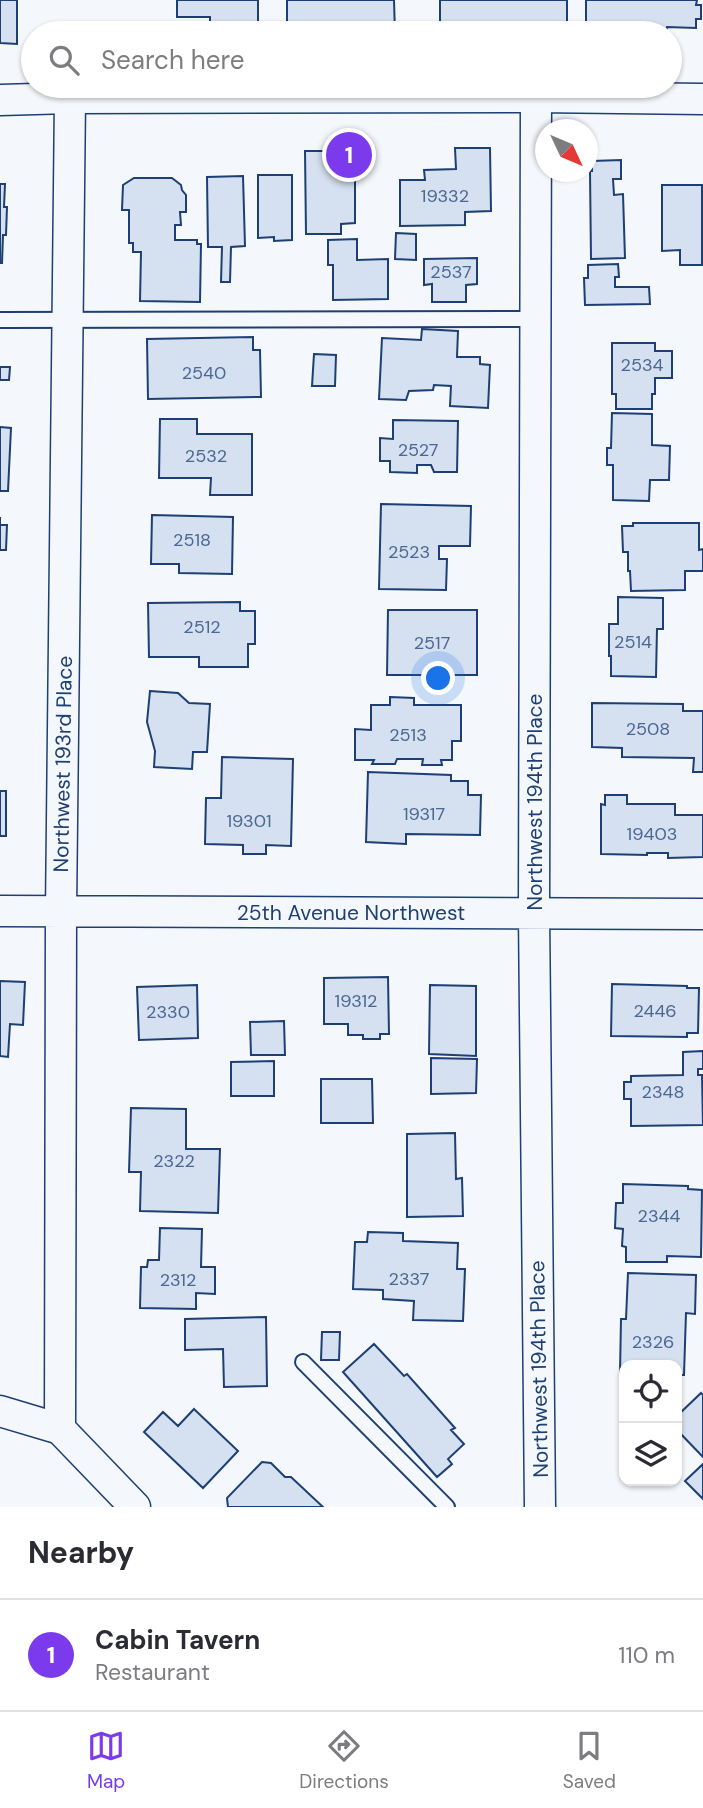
<!DOCTYPE html>
<style>
:root{--surface:#fff;--page:#f2f2f3;--text:#2b2b33;--muted:#7c7c81;--line:#e1e1e2;--accent:#7c3aed}
body{margin:0;font-family:"DM Sans",sans-serif;background:var(--page);color:var(--text)}
.controls{position:absolute;right:21px;bottom:21px;display:grid;overflow:hidden;border-radius:14px;box-shadow:0 2px 5px #0004}
.controls button{width:63px;height:63px;display:grid;place-items:center;padding:0;border:0;border-bottom:2px solid var(--line);background:var(--surface);color:var(--text);font:35px sans-serif}
.compass{position:absolute;left:535px;top:119px;width:63px;height:63px;border-radius:50%;background:var(--surface);box-shadow:0 2px 5px #0004;rotate:134deg}
.you{position:absolute;left:439px;top:679px;width:24px;height:24px;margin:-18px;border:5px solid #fff;border-radius:50%;background:#1a73e8;box-shadow:0 0 0 10px #1a73e833}
.badge{display:grid;place-items:center;width:46px;height:46px;border-radius:50%;background:var(--accent);color:#fff;font-size:23px;font-weight:700}
.pin{position:absolute;translate:-50% -50%;border:4px solid #fff;box-shadow:0 2px 7px #0006}
.list{margin:0;padding:0;list-style:none}
h2{display:flex;justify-content:space-between;align-items:center;height:91px;margin:0;padding:0 28px;font-size:30px}
h2 small{font-size:23px;font-weight:400;color:var(--muted)}
.list li{display:grid;grid-template-columns:46px 1fr auto;gap:21px;align-items:center;box-sizing:border-box;height:112px;padding:0 28px;border-top:2px solid var(--line)}
.list b{display:block;font-size:26px;white-space:nowrap}
.list p{margin:0;font-size:23px;white-space:nowrap;color:var(--muted)}
.list em{font-size:23px;font-style:normal;color:var(--muted)}
.icon{flex:none;width:38px;height:38px;fill:none;stroke:currentColor;stroke-width:2;stroke-linecap:round;stroke-linejoin:round}
.map{position:relative;flex:none;width:703px;height:1507px;overflow:hidden}
.search{position:absolute;background:var(--surface);box-shadow:0 2px 5px #0004;left:21px;right:21px;top:21px;height:77px;display:flex;align-items:center;gap:18px;box-sizing:border-box;padding:0 24px;border-radius:38px;color:var(--muted);font-size:26px}
.sheet{height:203px;background:var(--surface)}
nav{display:flex;justify-content:space-around;align-items:center;box-sizing:border-box;height:98px;border-top:2px solid var(--line);background:var(--surface);font-size:19px;color:var(--muted)}
nav a{display:grid;justify-items:center;gap:4px}
nav .on{color:var(--accent)}
.map>svg:first-child{display:block}
</style>
<div class="map">
<svg width="703" height="1507" viewBox="0 0 703 1507">
<rect width="100%" height="100%" fill="#f4f7fb"/>
<path fill="#d5e0f0" stroke="#1d3f73" stroke-width="2" d="M0,0h17v44l-17,-1z
M177,0h81v33h-48v-16h-33z
M287,0h107l1,33h-53v-10l-15,1v4l-24,1 1,-3 -17,1z
M440,0h127v29h-91v-5h-16v-2h-20z
M586,0h111l-1,5h5v14h-5v9l-29,-1 -1,5 -49,-1 -1,-2h-30z
M455,148h35l1,63 -26,1v13l-65,1v-46h25l-1,-10 32,-1z
M305,151h50v72l-14,1v10h-35z
M621,160v19h-8l1,16 9,-1 2,64 -34,1 -1,-88h2v-10z
M258,175h34v65l-18,1v-4l-16,1z
M243,176l2,70 -14,1 -1,35h-9l1,-35h-14l-1,-70z
M134,178h38l9,7 1,5 4,5v17h-6l1,13h-6v15h22v4h4l-1,58 -60,-1 1,-49h-8v-9h-4v-33h-7l1,-25z
M0,184h5l-1,23h3l-1,28h-3l-1,28h-2z
M662,185h40v80h-22v-15l-18,1z
M396,233l20,1v26l-21,-1z
M357,239v21l31,-1v40l-55,1v-35h-5v-25z
M477,258v26l-11,1v17h-34v-18l-8,1v-26z
M618,264l1,13h-4v10h34l1,17 -65,1 -1,-27h4v-13z
M422,329l36,2 -1,26h23v7l10,1 -2,43 -38,-2 1,-20 -17,-1 -1,5 -24,1 -3,9 -27,-1 3,-61 39,2z
M253,337v13h7l1,47 -113,2 -1,-60z
M612,343h43v8h17v27h-17v16h-3v15h-36v-15h-4z
M314,354l22,1 -1,31h-23z
M0,367h10l-1,13h-9z
M612,413l40,1v31l18,1 -1,34h-19l-1,21 -36,-1v-35h-6v-17h4z
M160,419h37v15h55v61h-42l1,-17h-52z
M393,420l65,1 -1,51h-23l-3,-7h-14v8l-27,-1v-11h-10v-23l13,1z
M0,427l11,1 -3,63h-8z
M381,504l90,2 -1,40h-31v13h8l-1,31 -67,-1z
M152,515l81,2 -1,57 -53,-1v-9h-28z
M0,517v8h7l-1,25h-6z
M633,523h66v27l4,-1v22h-18v19l-54,1 -1,-20h-2v-19h-5l-1,-26h11z
M618,597l45,1v31h-6l-1,48 -45,-1v-20h-2v-32h9z
M240,602v9h15v33h-7v23h-49v-10h-50l-1,-54z
M388,610h89v65h-90z
M150,691l28,2 11,10 21,1 -3,48h-14l-1,17 -38,-2 1,-16 -8,-29z
M390,697l24,1v7h47v36h-9v19h-11l1,5h-20l1,-6h-26l-2,5h-23l2,-4h-19v-31l16,1v-25h19z
M592,703l91,1v7h20v61h-10l1,-14 -72,-1v-9l-30,-1z
M222,757l71,2 -2,87 -25,-1v9h-23v-9l-38,-1 1,-46h15z
M368,772l83,3v6h17v14h13l-1,40 -74,-1v10l-40,-2z
M0,791h6v45h-6z
M605,795h22v9h48v11h28v42l-35,1v-5h-21v2l-46,-1v-50l4,1z
M388,977l1,57h-9v5h-17v-4h-15v-11h-24v-46z
M0,981l25,1 -2,43 -13,-1 -2,33 -8,-1z
M612,984l75,2v2h12l-1,45h-11v4l-76,-1z
M197,985l1,53 -59,2 -2,-53z
M430,985l46,1v70l-47,-2z
M284,1021l1,34h-34l-1,-33z
M703,1051v18h-5v6h4l1,50 -72,1v-27h-7v-17h7v-6l52,-1v-23z
M431,1058l46,1 -1,34 -45,1z
M274,1061v35h-43v-34z
M321,1079h51l1,44h-52z
M131,1108l55,1v40h34l-2,64 -78,-2 1,-39h-12z
M455,1133l1,46 6,-1 1,38 -56,1v-83z
M623,1184l65,2v3l14,1 -1,67 -34,-1v6h-41v-15l-4,-1 1,-17 -8,-1 1,-25h7z
M160,1228l42,1 -1,38h14v27l-19,-1v16l-56,-1 1,-41h6l1,-7h11z
M368,1232l35,1v8l55,2 -1,26h8l-2,52 -50,-1 1,-19 -31,-2v-9l-30,-1 2,-47h12z
M628,1273l68,2 -1,39 -9,-1 -2,62h-7v-10h-53v8h-4l1,-54h5z
M266,1317l1,69 -43,1 -1,-38 -38,1v-31z
M322,1332h18l-1,28h-18z
M374,1344l30,32 3,-2 48,54 -4,2 13,14 -16,15 4,5 -15,13 -94,-105z
M701,1393l2,2v62l-26,-27v-14z
M194,1409l44,42 -35,37 -59,-56 19,-20 15,14z
M262,1462l9,1 14,14h6l32,30h-95l-1,-9z
M703,1464v35l-18,-18z"/>
<g fill="none" stroke-linecap="round" stroke-linejoin="round">
<g stroke="#1d3f73" stroke-width="18">
<path id="lane" d="M0,320l535,-1
M303,1362l144,145"/>
</g>
<g stroke="#1d3f73" stroke-width="33">
<path id="street" d="M536,97l-2,816 6,594
M0,100l70,-2 466,-1 167,2
M0,911l703,3
M0,1411l60,18 75,78
M60,1429l1,-517 9,-814"/>
</g>
<use href="#lane" stroke="#f4f7fb" stroke-width="14"/>
<use href="#street" stroke="#f4f7fb" stroke-width="30"/>
</g>
<g text-anchor="middle" dominant-baseline="central" stroke-width="5" stroke-linejoin="round" paint-order="stroke">
<g font-size="18" fill="#4b6792">
<text x="445" y="196">19332</text>
<text x="451" y="272">2537</text>
<text x="642" y="365">2534</text>
<text x="204" y="373">2540</text>
<text x="418" y="450">2527</text>
<text x="206" y="456">2532</text>
<text x="192" y="540">2518</text>
<text x="409" y="552">2523</text>
<text x="202" y="627">2512</text>
<text x="633" y="642">2514</text>
<text x="432" y="643">2517</text>
<text x="648" y="729">2508</text>
<text x="408" y="735">2513</text>
<text x="424" y="814">19317</text>
<text x="249" y="821">19301</text>
<text x="652" y="834">19403</text>
<text x="356" y="1001">19312</text>
<text x="655" y="1011">2446</text>
<text x="168" y="1012">2330</text>
<text x="663" y="1092">2348</text>
<text x="174" y="1161">2322</text>
<text x="659" y="1216">2344</text>
<text x="409" y="1279">2337</text>
<text x="178" y="1280">2312</text>
<text x="653" y="1342">2326</text>
</g>
<g font-size="21" fill="#1d3f73" stroke="#f4f7fb">
<text transform="translate(63 764) rotate(-89)">Northwest 193rd Place</text>
<text transform="translate(535 802) rotate(-90)">Northwest 194th Place</text>
<text x="351" y="913">25th Avenue Northwest</text>
<text transform="translate(539 1369) rotate(-91)">Northwest 194th Place</text>
</g>
</g>
</svg>
<div class="controls">
<button><svg class="icon" aria-label="locate" viewBox="0 0 24 24"><circle cx="12" cy="12" r="6"/><path d="M12 2v4M12 18v4M2 12h4M18 12h4"/></svg></button>
<button><svg class="icon" aria-label="layers" viewBox="0 0 24 24"><path d="M12 4l9 5-9 5-9-5zM3 14l9 5 9-5"/></svg></button>
</div>
<svg class="compass" viewBox="-18 -18 36 36"><path d="M0-13l5 13h-10z" fill="#e53935"/><path d="M0 13l5-13h-10z" fill="#7c7c81"/></svg>
<div class="you"></div>
<div class="pin badge" style="left:349px;top:155px">1</div>
<div class="search"><svg class="icon" aria-label="search" viewBox="0 0 24 24"><circle cx="10" cy="10" r="6"/><path d="M15 15l6 6"/></svg>Search here</div>
</div>
<section class="sheet">
<h2>Nearby<small></small></h2>
<ul class="list">
<li><span class="badge">1</span><div><b>Cabin Tavern</b><p>Restaurant</p></div><em>110 m</em></li>
</ul>
</section>
<nav>
<a class="on"><svg class="icon" aria-label="map" viewBox="0 0 24 24"><path d="M3 6l6-2 6 2 6-2v14l-6 2-6-2-6 2zM9 4v14M15 6v14"/></svg>Map</a>
<a><svg class="icon" aria-label="directions" viewBox="0 0 24 24"><path d="M12 3l9 9-9 9-9-9zM9 14v-3h6M13 9l2 2-2 2"/></svg>Directions</a>
<a><svg class="icon" aria-label="saved" viewBox="0 0 24 24"><path d="M7 4h10v16l-5-4-5 4z"/></svg>Saved</a>
</nav>
